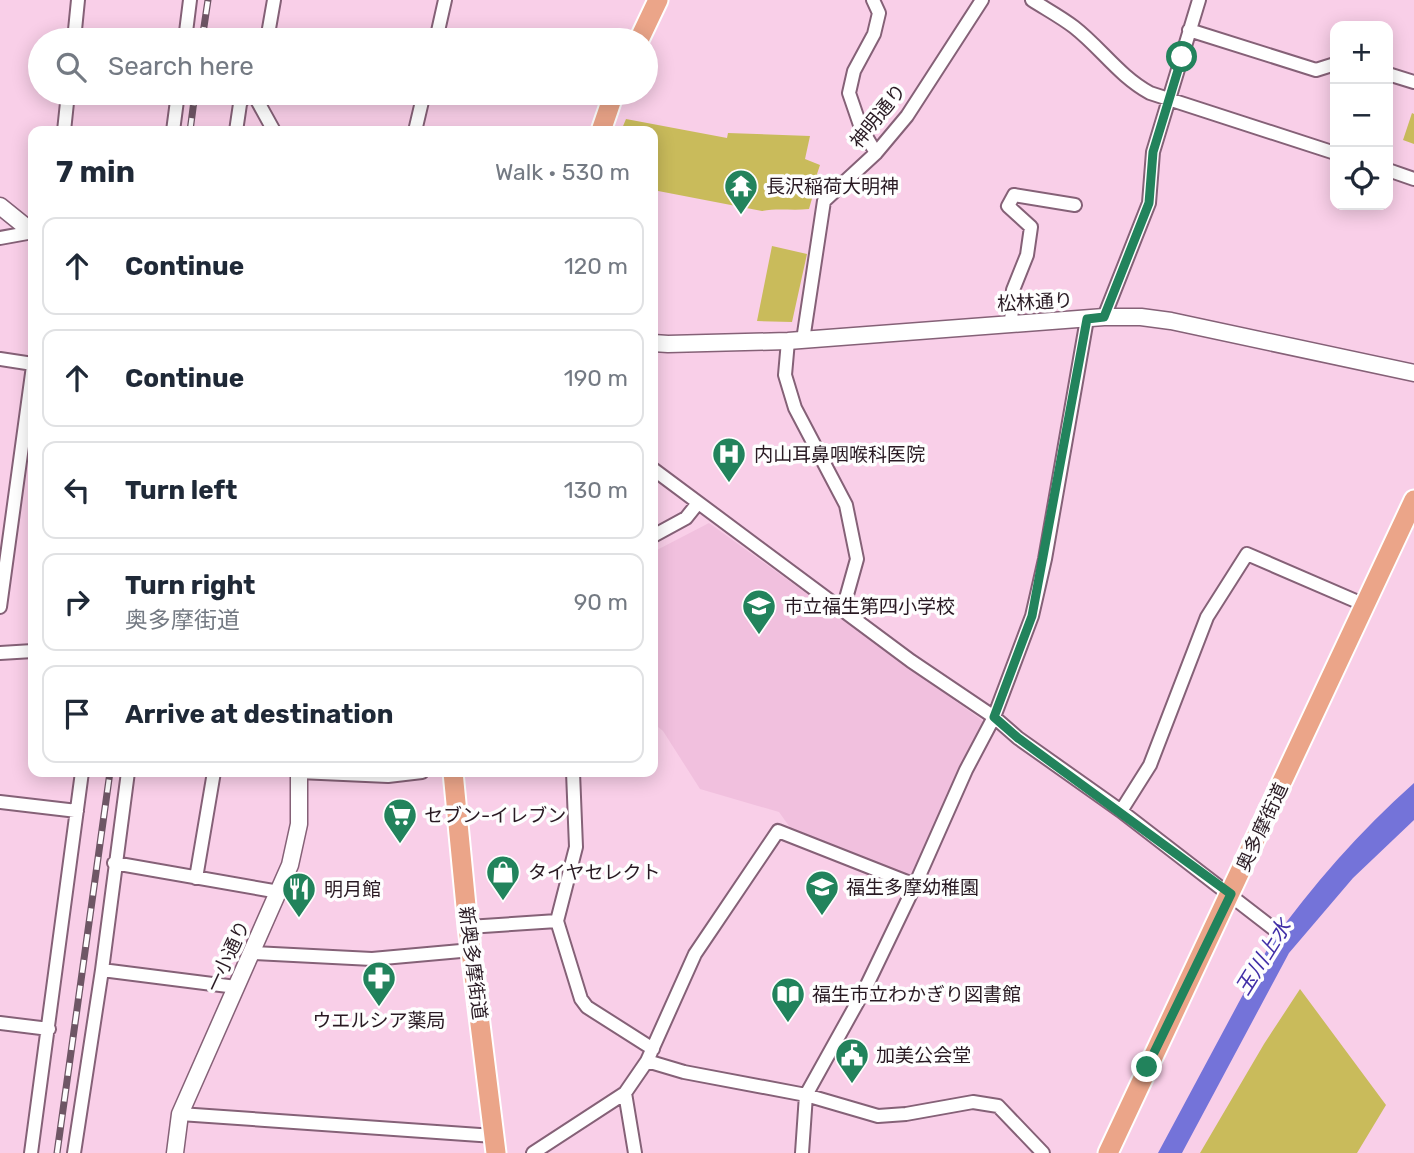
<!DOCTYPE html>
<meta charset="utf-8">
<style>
:root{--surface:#fff;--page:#f6f6f7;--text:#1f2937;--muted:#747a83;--line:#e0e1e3}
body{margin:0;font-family:Rubik,"Noto Sans JP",sans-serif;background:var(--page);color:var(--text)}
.controls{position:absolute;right:21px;top:21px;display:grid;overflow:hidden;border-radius:14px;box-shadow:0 4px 18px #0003}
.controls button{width:63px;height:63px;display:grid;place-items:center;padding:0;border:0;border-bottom:2px solid var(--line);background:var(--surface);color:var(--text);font:35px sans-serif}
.stop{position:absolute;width:21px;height:21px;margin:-16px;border:5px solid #22835c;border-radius:50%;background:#fff}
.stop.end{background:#22835c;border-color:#fff;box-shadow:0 2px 7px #0008}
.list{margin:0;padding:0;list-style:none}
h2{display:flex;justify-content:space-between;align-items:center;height:91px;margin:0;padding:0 28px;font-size:30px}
h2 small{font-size:23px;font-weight:400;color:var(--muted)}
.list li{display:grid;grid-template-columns:46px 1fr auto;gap:21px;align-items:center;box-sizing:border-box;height:98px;margin:0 14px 14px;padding:0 14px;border:2px solid var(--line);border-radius:14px}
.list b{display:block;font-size:26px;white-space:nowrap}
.list p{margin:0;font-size:23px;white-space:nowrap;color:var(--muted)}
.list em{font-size:23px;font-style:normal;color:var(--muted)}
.icon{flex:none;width:38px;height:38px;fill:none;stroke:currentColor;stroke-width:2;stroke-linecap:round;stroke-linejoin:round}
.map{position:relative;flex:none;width:1414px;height:1153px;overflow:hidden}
.search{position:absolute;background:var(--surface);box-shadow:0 4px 18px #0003;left:28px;top:28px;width:630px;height:77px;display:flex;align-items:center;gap:18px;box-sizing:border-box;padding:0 24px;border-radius:38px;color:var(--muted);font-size:26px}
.panel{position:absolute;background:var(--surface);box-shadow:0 4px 18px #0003;left:28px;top:126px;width:630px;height:651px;border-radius:14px}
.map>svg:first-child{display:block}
</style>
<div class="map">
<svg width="1414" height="1153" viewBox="0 0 1414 1153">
<rect width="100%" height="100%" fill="#f9cfe8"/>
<path fill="#f1c0de" d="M709,523l274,198 -69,157 -120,-45 -15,-21 -79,-23 -37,-58 -10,-8v-171z"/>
<path fill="#c9bb5b" d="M1412,113l2,1v30l-11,-4z
M626,119l101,19 1,-5 82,3 -5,23 15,6 -3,9 2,3 -2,4 -5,-1 -3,14 4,1 -4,14c-16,2 -31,-1 -47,2l-109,-21v-59h-32z
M772,246l35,8 -15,68 -35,-1z
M1300,989l86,116 -29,48h-157l64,-109z"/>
<path fill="#7473d9" d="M1414,783v37l-61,58 -64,75 -107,200h-24l111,-207c42,-59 90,-114 145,-163z"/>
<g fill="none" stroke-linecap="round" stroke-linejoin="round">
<g stroke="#856177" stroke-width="16">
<path id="minor" d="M873,0l6,13 -5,21 -20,37 -5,22 12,35 15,25
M1032,0c14,9 29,17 42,27 27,21 45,49 76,66l185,60
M1189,30l127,40 19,-6
M74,40l4,-40
M185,40l5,-40
M267,40l7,-40
M436,40l9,-40
M1388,74l26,8
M253,93l21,38
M64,131l4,-38
M173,131l5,-38
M236,131l4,-27 6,-11
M415,131l9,-38
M1388,170l26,9
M0,238l33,-6
M1104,317l45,-114 4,-51 46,-152
M1011,324l2,-34 14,-35 4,-28 -23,-21 6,-11 61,10
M803,340l21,-139 52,-48 31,-37 75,-116
M788,341l-3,34 10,33 51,97 11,54 -14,50
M0,359l33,5
M653,469l258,192 83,56 24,21 103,73 154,119
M653,536l33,-18 12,-15
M0,607l33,-241
M0,653l33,-2
M299,772l89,4 34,-4
M573,772l3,75 -19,74 24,78 6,8 66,42
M0,802l77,9
M1121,811l29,-46 57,-148 40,-63 118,51
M114,863l165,29
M196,878l18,-106
M468,927l89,-6
M253,953l119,6 100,-9
M102,970l134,17
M0,1023l49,6
M647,1061l37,11 122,23 72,21 28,-2 67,-12 25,4 45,47
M625,1093l10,60
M180,1114l314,22
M31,1153l51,-381
M74,1153l28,-183 26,-198
M533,1153l92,-60 22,-32 48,-107 83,-123 137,54
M802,1153l4,-58 60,-108 49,-102 51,-115 28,-53 38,-101 13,-57 42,-240"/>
</g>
<g stroke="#856177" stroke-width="19">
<path id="tertiary" d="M0,206l31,25
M653,343l15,1 120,-3 316,-24h37l30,4 243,52
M175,1153l5,-39 110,-249 9,-41v-52"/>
</g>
<g stroke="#fff" stroke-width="23">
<path id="primary" d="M639,40l19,-40
M601,131l13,-38
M453,772l15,155 28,226
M1108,1153l306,-653"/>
</g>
<use href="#minor" stroke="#fff" stroke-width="12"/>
<use href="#tertiary" stroke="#fff" stroke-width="16"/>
<use href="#primary" stroke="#eba589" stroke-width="19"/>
<g stroke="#6e5665" stroke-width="7">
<path id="rail" d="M202,40l6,-40
M190,131l5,-38
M57,1153l53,-381"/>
</g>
<use href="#rail" stroke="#fefefe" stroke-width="4.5" stroke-dasharray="13" stroke-linecap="butt"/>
</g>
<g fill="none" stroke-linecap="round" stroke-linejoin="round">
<path stroke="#22835c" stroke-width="9" d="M1147,1067l84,-173 -213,-156 -24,-21 38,-101 55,-297 17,-2 45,-114 4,-51 29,-95"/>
</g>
<defs>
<g id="temple-pin" transform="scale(1.75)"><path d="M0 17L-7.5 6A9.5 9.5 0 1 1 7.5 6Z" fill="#22835c" stroke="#fefefe"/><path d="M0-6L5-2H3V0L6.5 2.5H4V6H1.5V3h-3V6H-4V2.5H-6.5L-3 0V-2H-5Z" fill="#fff"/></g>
<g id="hospital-pin" transform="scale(1.75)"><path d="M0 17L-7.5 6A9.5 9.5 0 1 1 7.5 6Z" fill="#22835c" stroke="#fefefe"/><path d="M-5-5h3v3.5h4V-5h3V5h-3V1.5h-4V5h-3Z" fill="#fff"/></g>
<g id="school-pin" transform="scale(1.75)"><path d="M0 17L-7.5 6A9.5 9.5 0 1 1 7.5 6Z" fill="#22835c" stroke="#fefefe"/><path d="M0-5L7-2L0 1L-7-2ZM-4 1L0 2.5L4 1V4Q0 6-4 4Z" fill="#fff"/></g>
<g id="supermarket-pin" transform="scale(1.75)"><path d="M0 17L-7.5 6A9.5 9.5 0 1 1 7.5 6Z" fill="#22835c" stroke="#fefefe"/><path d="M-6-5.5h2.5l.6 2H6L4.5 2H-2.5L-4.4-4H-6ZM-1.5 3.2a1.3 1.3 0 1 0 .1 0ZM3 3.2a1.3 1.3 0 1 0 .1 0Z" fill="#fff"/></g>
<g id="shop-pin" transform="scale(1.75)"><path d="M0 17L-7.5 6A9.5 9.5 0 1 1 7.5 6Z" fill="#22835c" stroke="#fefefe"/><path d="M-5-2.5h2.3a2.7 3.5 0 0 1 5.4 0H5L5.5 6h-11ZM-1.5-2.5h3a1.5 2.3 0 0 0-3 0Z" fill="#fff"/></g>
<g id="restaurant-pin" transform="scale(1.75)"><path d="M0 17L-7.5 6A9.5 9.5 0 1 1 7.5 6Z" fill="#22835c" stroke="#fefefe"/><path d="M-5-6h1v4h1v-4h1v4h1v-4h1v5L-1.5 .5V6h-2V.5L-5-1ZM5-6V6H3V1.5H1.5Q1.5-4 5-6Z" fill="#fff"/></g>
<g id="pharmacy-pin" transform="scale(1.75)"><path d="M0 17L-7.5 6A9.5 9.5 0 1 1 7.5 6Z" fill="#22835c" stroke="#fefefe"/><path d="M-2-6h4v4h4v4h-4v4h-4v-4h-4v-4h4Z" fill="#fff"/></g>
<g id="library-pin" transform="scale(1.75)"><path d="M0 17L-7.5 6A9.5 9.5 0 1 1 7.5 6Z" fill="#22835c" stroke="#fefefe"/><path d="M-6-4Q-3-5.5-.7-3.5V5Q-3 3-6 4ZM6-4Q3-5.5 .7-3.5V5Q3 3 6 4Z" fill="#fff"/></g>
<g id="civic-pin" transform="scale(1.75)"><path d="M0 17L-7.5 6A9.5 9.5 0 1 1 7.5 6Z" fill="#22835c" stroke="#fefefe"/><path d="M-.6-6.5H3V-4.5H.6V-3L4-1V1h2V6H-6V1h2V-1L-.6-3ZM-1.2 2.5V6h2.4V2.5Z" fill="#fff"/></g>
</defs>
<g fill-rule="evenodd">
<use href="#temple-pin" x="741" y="186"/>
<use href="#hospital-pin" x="729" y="454"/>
<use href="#school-pin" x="759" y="606"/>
<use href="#supermarket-pin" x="400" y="815"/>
<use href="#shop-pin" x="503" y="872"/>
<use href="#school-pin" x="822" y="887"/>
<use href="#restaurant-pin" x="299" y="889"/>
<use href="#pharmacy-pin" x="379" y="978"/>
<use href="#library-pin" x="788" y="994"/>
<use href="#civic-pin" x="852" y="1055"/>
</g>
<g text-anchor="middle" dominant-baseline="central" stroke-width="7" stroke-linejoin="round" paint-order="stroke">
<g font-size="19" fill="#291a23" stroke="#fefefe">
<text transform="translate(878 116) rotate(-51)">神明通り</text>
<text transform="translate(1035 302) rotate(-3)">松林通り</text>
<text transform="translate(1262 827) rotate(-65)">奥多摩街道</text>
<text transform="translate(228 956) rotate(-65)">一小通り</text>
<text transform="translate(473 963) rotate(83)">新奥多摩街道</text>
</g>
<g font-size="19" fill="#291a23" stroke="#fefefe" text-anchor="start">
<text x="766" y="186">長沢稲荷大明神</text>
<text x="754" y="454">内山耳鼻咽喉科医院</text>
<text x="784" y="606">市立福生第四小学校</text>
<text x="424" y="815">セブン-イレブン</text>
<text x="528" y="872">タイヤセレクト</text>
<text x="846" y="887">福生多摩幼稚園</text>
<text x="324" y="889">明月館</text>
<text x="812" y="994">福生市立わかぎり図書館</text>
<text x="379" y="1020" text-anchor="middle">ウエルシア薬局</text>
<text x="876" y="1055">加美公会堂</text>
</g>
<g font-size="21" font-style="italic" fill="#412fa7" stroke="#fefefe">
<text transform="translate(1263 957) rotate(-58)">玉川上水</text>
</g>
</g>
</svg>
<div class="controls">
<button>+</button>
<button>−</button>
<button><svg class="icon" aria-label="locate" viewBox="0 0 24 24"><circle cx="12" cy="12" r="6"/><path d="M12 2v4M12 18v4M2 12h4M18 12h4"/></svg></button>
</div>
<div class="stop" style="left:1182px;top:57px"></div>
<div class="stop end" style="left:1147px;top:1067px"></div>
<div class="search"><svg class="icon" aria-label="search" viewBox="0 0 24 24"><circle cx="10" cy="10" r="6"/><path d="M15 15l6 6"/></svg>Search here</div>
<section class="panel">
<h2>7 min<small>Walk · 530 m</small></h2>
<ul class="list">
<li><svg class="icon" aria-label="ahead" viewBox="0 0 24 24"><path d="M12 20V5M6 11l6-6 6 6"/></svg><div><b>Continue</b></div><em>120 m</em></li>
<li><svg class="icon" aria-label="ahead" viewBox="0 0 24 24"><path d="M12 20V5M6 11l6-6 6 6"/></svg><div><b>Continue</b></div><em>190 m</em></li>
<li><svg class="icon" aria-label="left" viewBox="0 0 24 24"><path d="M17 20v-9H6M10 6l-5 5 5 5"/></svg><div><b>Turn left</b></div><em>130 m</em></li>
<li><svg class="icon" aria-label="right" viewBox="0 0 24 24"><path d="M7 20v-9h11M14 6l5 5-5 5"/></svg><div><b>Turn right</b><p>奥多摩街道</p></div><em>90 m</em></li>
<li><svg class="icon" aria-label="arrive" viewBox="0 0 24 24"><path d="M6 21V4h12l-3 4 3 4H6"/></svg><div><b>Arrive at destination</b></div></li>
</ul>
</section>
</div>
